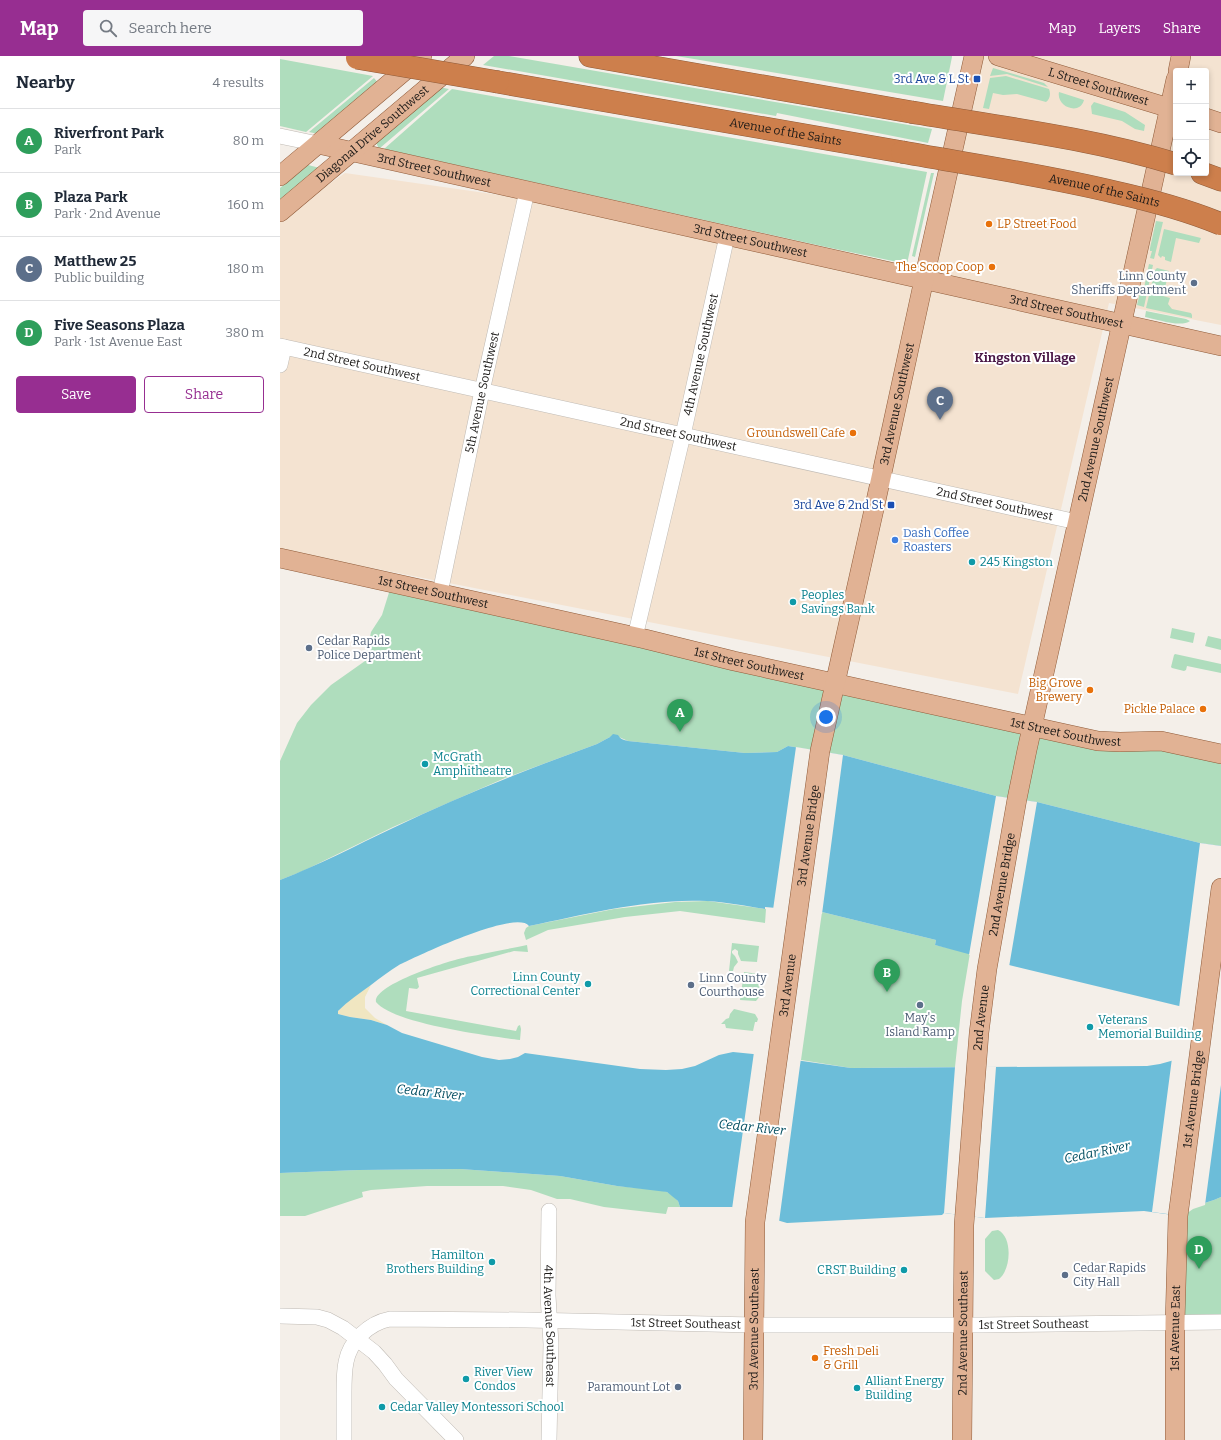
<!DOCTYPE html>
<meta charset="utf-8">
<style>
:root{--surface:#fff;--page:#f6f6f7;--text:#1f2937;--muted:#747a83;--line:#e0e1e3;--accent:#972e91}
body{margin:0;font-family:Bitter,serif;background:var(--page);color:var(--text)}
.controls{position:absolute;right:12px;top:12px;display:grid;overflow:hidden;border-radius:4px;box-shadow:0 2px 6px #0003}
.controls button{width:36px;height:36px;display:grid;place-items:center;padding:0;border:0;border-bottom:1px solid var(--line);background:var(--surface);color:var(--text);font:20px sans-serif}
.you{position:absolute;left:546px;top:661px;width:14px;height:14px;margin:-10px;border:3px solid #fff;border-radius:50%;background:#1a73e8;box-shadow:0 0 0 6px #1a73e833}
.badge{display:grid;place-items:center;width:26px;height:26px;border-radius:50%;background:var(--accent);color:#fff;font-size:13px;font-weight:700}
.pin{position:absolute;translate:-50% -33px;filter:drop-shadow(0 1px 2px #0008)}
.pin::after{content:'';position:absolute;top:21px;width:14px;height:12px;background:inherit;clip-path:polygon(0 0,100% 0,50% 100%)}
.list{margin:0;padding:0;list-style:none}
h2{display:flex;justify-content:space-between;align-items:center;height:52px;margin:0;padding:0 16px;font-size:17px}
h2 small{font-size:13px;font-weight:400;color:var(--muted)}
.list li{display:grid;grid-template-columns:26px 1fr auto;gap:12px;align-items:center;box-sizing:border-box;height:64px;padding:0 16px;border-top:1px solid var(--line)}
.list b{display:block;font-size:15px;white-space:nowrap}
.list p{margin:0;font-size:13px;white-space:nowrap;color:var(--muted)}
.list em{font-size:13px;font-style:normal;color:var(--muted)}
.actions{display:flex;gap:8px;padding:12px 16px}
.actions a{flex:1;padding:9px 0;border:1px solid var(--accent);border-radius:4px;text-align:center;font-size:14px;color:var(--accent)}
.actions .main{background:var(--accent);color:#fff}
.icon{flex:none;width:22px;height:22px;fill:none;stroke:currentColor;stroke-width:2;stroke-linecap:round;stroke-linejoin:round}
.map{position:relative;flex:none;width:941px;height:1384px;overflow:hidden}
header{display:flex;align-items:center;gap:24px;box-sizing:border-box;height:56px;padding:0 20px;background:var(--accent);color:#fff}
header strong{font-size:19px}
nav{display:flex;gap:22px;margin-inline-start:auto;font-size:14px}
.search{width:280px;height:36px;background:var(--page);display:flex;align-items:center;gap:10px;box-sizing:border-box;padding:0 14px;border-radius:4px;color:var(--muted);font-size:15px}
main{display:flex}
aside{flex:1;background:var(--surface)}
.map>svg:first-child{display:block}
</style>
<header>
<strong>Map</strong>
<div class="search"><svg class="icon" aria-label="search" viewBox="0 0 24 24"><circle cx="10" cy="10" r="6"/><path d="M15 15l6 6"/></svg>Search here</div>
<nav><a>Map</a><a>Layers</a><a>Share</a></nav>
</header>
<main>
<aside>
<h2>Nearby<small>4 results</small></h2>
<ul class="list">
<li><span class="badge" style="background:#2e9e5b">A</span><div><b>Riverfront Park</b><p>Park</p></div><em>80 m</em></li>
<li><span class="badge" style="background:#2e9e5b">B</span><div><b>Plaza Park</b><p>Park · 2nd Avenue</p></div><em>160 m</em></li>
<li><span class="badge" style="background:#5c6f8a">C</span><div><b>Matthew 25</b><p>Public building</p></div><em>180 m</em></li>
<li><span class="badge" style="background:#2e9e5b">D</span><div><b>Five Seasons Plaza</b><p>Park · 1st Avenue East</p></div><em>380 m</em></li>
</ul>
<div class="actions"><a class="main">Save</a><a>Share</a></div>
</aside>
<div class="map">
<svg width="941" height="1384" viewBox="0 0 941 1384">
<rect width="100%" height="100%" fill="#f4efe9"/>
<path fill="#f4e3d1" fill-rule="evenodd" d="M694,0h247v269l-112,-22 -91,391 -738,-144v-332l65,-45 281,40 298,67zM896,15h30v102h-30z"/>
<path fill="#afddbd" d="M214,0h15l423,73 -4,14 -151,-30 -1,3 -293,-51z
M396,0h276v1l-9,44z
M0,3l93,17 -67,56 -26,-6z
M713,12l51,15 4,4 -41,-13 -17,2z
M726,20l43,13c2,5 1,10 -3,13l-29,-8 -14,1 -10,-2 -4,16 -6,-1 7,-30z
M94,22l5,6 -61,50 -9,-2z
M159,31l10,2 -69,59 -2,-1 -2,-5z
M172,33l475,83 -20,92 -81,-17 -442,-98z
M779,36l25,8c-4,16 -28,7 -25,-8z
M814,46l31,10 20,13 -1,6 -9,-2 -13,-8 -30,-7 -1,-8z
M28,109l12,3 -40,34v-14z
M651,117h3l-19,84 -3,-1z
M876,165l7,1 -9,37 -4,-1 2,-7h-2v-3z
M884,173l37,9 -2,5 -23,-5 -5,24 -6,-2v-3l-3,-1 -1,2 -3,-3z
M869,208l4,1 -9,42 -7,-2 4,-17h3z
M877,212l12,3 -6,25 7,2 -2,6 4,5 19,4 1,2v3l-46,-10 9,-38z
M866,255l40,8 4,2c-9,7 -34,-2 -45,-4z
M112,527l558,126 271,45v92l-21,-3 -163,-41 -41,-6 -153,-41 -55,-9 -11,6 -32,1 -117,-12 -9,-4h-9l-13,7 -92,34 -112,49 -90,44 -23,9v-119l17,-38 14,-18 20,-20 34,-24 6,-29 11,-17z
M892,572l23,5 -2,10 -23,-5z
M928,580l13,3v11l-16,-4z
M895,598l46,10v9l-34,-7 -1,4 -2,1 -12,-3 -1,-1 3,-12z
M428,845l58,8 -1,14 -85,-12 -55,6 -77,13 -22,10 -2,-7 2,-5 3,-2 85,-17 61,-7z
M542,856l114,28 -1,5 35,8 -8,48 -7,66 -104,1 -50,-8z
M452,887l27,3 -2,16 -16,-1 -3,-7v-3l-3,-2 -3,2v2l3,3 3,6 -4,5 -1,4h-4z
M247,889l1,7 -14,-1 -97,27 2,9 -2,2 -8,-1 -3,23 110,20 2,-5 2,-1 1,4 -1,11c-30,-4 -126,-16 -144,-38 -3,-17 72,-41 87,-44 6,-2 12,-2 19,-4 15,-3 30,-6 45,-9z
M464,916l15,2c6,9 4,20 -3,27l-16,-1z
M454,953l21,5 3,5 -1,3h-2l-2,9 -27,-3 -1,-4h-4l5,-5 3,-1 1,-4z
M180,1113l100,7 57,10 43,4 7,2 6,4 5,5 2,6h-12l-2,7 -62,-7 -34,-8h-13l-26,-9 -28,-4h-76l-56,4 -9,2 1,5 -58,19h-25v-43l79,-3z
M941,1141v124l-46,2 5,-107 12,-9 22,-7z
M718,1174c15,7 13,40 1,49l-5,1 -9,-9v-32l7,-8z"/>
<path fill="#f0e6c1" d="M91,929l-6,12v11l10,10 12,7 -16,-5 -21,-3 -12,-3v-3l11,-11z"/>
<path fill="#6cbdd9" d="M333,678l5,1c2,4 6,5 10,6l117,12 32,-1 11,-6 55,9 153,41 41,6 163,41 21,3v174l-42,-14 -170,-41 -74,-20 1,-5 -114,-28 -57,-5v2c-19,-3 -39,-7 -58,-8 -59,-3 -120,13 -178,25 -13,-17 -112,30 -130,39 -10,6 -19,13 -28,20 -11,8 -23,16 -33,26v3l12,3 21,3 16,5 15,8 80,24 17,3 11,-1 8,-2 7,-4 115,16 26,1 16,-1 13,-3 24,-11 14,-3 20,2 98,14 296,-2 13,-2 61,-17v150l-7,3 -22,7 -12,9 -36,-5 -159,7 -41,-5 -2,2 -155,8 -55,-16h-52l-2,-6 -11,-9 -50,-6 -57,-10 -100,-7 -101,1 -79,3v-293c39,-15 75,-34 113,-52 66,-32 135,-59 204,-84l13,-7z"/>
<path fill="#f4efe9" d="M516,691l47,8 -21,159 -49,-4z
M716,740l41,6 -28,165 -40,-12z
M920,787l21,3v176l-42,-14z
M941,989v40l-16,120 -12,4 -10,7 -31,-4 20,-154z
M474,996l47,6 -22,164 -12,-2 -35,-11z
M675,1011h41l-11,151 -41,-5z"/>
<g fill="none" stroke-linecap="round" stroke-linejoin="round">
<g stroke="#bfbab4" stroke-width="16">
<g id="minor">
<path d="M0,80l38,8"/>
<path id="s1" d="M0,290l797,176"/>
<path d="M0,309l4,-18"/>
<path id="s2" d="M160,537l42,-202 45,-200"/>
<path id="s3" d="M355,581l48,-202 44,-199"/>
<path id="s4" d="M269,1155l-1,85 3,48 -2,96"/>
<path d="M0,1260l37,1 11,3 15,8 31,24 11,12 11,15 60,61"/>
<path id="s5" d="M64,1384c0,-16 0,-31 0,-47 0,-10 0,-21 2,-31 4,-21 23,-39 44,-43l137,1 227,5h229l238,-3"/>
</g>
</g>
<g stroke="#8f5b39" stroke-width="20">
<g id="major">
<path id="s6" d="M718,0l178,54"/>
<path d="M898,15l3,-15"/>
<path d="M926,62l15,5"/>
<path id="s7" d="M38,88l903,202"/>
<path d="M0,120l142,-120"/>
<path id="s8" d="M0,156l185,-156"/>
<path id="s9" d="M0,502l365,81 89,22 364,80 22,1 41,-1 60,13"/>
<path id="s10" d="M473,1384l2,-218 65,-471 57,-255 51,-235 46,-205"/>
<path id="s11" d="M682,1384l2,-215 15,-192 8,-64 30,-170 10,-49 149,-671"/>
<path id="s12" d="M895,1384v-117l3,-107 43,-328"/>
</g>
</g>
<g stroke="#8f5b39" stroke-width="23">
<g id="highway">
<path d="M310,0l321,56"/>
<path id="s13" d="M218,26l404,70"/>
<path d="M922,117l19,7"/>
</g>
</g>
<use href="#minor" stroke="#fff" stroke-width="15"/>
<use href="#major" stroke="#e1b294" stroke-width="19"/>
<use href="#highway" stroke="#cd7f4c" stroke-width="22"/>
<g stroke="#8f5b39" stroke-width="23" stroke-linecap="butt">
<g id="highway-bridge">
<path d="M77,2l141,24"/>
<path d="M631,56c88,15 179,26 265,52"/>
<path id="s14" d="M622,96c71,13 142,23 212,40 36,8 73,18 107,32"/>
</g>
</g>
<use href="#highway-bridge" stroke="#cd7f4c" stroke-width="22"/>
</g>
<g fill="#1a4fb4" stroke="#fff" stroke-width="1.5">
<rect x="693" y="19" width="8" height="8" rx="2"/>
<rect x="607" y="445" width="8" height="8" rx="2"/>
</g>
<g fill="#e8710a" stroke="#fff" stroke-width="1.5">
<circle cx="709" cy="168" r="4"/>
<circle cx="712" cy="211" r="4"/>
<circle cx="573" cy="377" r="4"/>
<circle cx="810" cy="634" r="4"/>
<circle cx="923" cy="653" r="4"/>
<circle cx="535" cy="1302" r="4"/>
</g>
<g fill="#5c6f8a" stroke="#fff" stroke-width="1.5">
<circle cx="914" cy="227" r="4"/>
<circle cx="29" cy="592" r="4"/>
<circle cx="411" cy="929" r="4"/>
<circle cx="640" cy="949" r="4"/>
<circle cx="785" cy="1219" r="4"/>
<circle cx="398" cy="1331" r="4"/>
</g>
<circle fill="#3f7fe0" stroke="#fff" stroke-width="1.5" cx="615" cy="484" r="4"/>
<g fill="#0f9aa8" stroke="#fff" stroke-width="1.5">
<circle cx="692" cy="506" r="4"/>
<circle cx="513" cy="546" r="4"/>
<circle cx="145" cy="708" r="4"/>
<circle cx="308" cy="928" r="4"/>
<circle cx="810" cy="971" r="4"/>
<circle cx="212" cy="1206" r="4"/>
<circle cx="624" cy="1214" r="4"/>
<circle cx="186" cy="1323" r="4"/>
<circle cx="577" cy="1332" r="4"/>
<circle cx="102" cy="1351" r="4"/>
</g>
<g text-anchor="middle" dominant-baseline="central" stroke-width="4" stroke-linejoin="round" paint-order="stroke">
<g font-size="12" fill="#164399" stroke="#fff" text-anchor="end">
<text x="689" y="23">3rd Ave &amp; L St</text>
<text x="603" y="449">3rd Ave &amp; 2nd St</text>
</g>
<g font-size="12" fill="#1b1917" stroke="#fff">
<text stroke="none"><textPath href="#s6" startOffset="105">L Street Southwest</textPath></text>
<text stroke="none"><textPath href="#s13" startOffset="292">Avenue of the Saints</textPath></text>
<text stroke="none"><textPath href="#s8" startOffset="121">Diagonal Drive Southwest</textPath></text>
<text stroke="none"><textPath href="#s7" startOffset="119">3rd Street Southwest</textPath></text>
<text stroke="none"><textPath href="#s14" startOffset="206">Avenue of the Saints</textPath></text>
<text stroke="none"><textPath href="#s7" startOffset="443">3rd Street Southwest</textPath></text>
<text stroke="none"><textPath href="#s7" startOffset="767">3rd Street Southwest</textPath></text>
<text stroke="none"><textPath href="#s3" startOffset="290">4th Avenue Southwest</textPath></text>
<text stroke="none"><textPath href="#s1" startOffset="84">2nd Street Southwest</textPath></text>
<text stroke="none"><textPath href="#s2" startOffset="205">5th Avenue Southwest</textPath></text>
<text stroke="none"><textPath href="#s10" startOffset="1049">3rd Avenue Southwest</textPath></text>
<text stroke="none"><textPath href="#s1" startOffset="408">2nd Street Southwest</textPath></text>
<text stroke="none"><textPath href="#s11" startOffset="1013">2nd Avenue Southwest</textPath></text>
<text stroke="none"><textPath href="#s1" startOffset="732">2nd Street Southwest</textPath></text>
<text stroke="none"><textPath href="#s9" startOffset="157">1st Street Southwest</textPath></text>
<text stroke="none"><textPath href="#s9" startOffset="481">1st Street Southwest</textPath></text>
<text stroke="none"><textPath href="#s9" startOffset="805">1st Street Southwest</textPath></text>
<text stroke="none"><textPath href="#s10" startOffset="608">3rd Avenue Bridge</textPath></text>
<text stroke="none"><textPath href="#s11" startOffset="558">2nd Avenue Bridge</textPath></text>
<text stroke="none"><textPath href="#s10" startOffset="457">3rd Avenue</textPath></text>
<text stroke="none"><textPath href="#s11" startOffset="423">2nd Avenue</textPath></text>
<text stroke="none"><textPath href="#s12" startOffset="342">1st Avenue Bridge</textPath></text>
<text stroke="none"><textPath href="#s5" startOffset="439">1st Street Southeast</textPath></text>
<text stroke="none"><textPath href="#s5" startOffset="787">1st Street Southeast</textPath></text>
<text stroke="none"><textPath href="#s4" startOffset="115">4th Avenue Southeast</textPath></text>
<text stroke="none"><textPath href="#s12" startOffset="112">1st Avenue East</textPath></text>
<text stroke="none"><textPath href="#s10" startOffset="111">3rd Avenue Southeast</textPath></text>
<text stroke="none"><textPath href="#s11" startOffset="107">2nd Avenue Southeast</textPath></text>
</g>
<g font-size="12" fill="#c56008" stroke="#fff" text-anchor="end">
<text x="717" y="168" text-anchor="start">LP Street Food</text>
<text x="704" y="211">The Scoop Coop</text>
<text x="565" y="377">Groundswell Cafe</text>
<text x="802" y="627">Big Grove<tspan x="802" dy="14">Brewery</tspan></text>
<text x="915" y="653">Pickle Palace</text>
<text x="543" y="1295" text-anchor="start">Fresh Deli<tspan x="543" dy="14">&amp; Grill</tspan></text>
</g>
<g font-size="12" fill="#4e5e75" stroke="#fff" text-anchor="start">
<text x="906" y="220" text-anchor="end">Linn County<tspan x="906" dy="14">Sheriffs Department</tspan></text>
<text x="37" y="585">Cedar Rapids<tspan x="37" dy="14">Police Department</tspan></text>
<text x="419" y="922">Linn County<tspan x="419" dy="14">Courthouse</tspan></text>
<text x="640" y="962" text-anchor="middle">May's<tspan x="640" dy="14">Island Ramp</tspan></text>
<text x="793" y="1212">Cedar Rapids<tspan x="793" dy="14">City Hall</tspan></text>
<text x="390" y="1331" text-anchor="end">Paramount Lot</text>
</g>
<g font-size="12" fill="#366cbe" stroke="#fff" text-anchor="start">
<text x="623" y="477">Dash Coffee<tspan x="623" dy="14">Roasters</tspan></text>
</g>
<g font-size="12" fill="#0d838f" stroke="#fff" text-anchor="start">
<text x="700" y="506">245 Kingston</text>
<text x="521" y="539">Peoples<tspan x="521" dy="14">Savings Bank</tspan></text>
<text x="153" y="701">McGrath<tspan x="153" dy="14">Amphitheatre</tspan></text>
<text x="300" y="921" text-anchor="end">Linn County<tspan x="300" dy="14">Correctional Center</tspan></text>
<text x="818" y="964">Veterans<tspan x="818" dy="14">Memorial Building</tspan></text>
<text x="204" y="1199" text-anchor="end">Hamilton<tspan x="204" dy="14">Brothers Building</tspan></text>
<text x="616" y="1214" text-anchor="end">CRST Building</text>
<text x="194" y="1316">River View<tspan x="194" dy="14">Condos</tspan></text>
<text x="585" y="1325">Alliant Energy<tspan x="585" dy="14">Building</tspan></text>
<text x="110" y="1351">Cedar Valley Montessori School</text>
</g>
<g font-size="13" font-weight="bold" fill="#4a1847" stroke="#fff">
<text x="745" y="301">Kingston Village</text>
</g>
<g font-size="13" font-style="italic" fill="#024d60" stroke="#fff">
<text transform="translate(150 1036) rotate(6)">Cedar River</text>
<text transform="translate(472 1071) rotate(6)">Cedar River</text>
<text transform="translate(817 1096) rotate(-12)">Cedar River</text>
</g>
</g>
</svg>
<div class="controls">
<button>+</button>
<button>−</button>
<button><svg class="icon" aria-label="locate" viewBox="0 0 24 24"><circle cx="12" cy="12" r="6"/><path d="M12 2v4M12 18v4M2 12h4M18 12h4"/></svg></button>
</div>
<div class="you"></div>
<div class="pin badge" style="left:400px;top:676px;background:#2e9e5b">A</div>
<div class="pin badge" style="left:607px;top:936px;background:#2e9e5b">B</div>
<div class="pin badge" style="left:660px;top:364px;background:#5c6f8a">C</div>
<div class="pin badge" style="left:919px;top:1213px;background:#2e9e5b">D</div>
</div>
</main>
